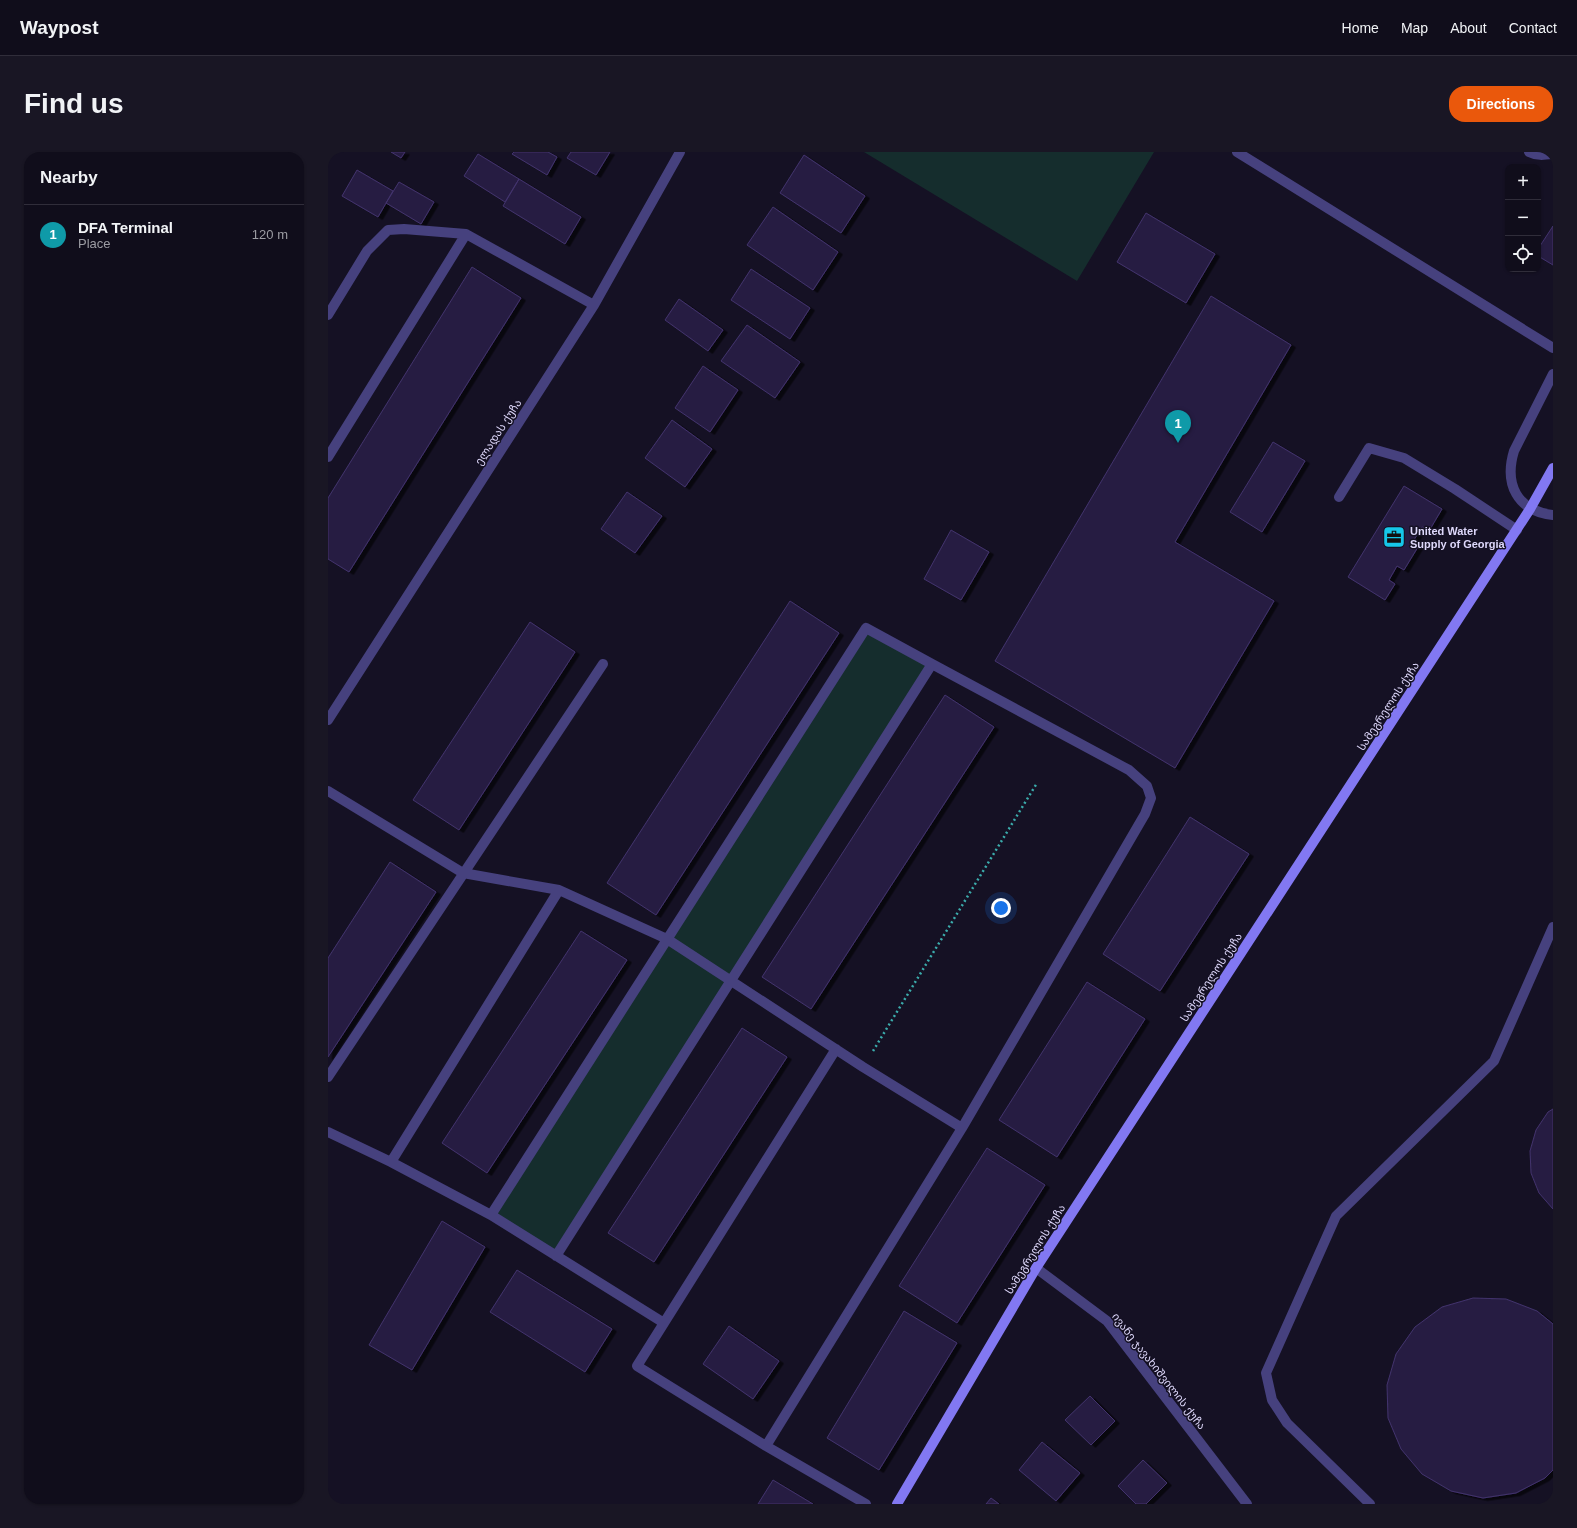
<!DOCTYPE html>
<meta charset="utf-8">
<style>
:root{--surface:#100d1b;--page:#191624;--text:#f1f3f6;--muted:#9c9ca3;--line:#302d3a;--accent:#ea580c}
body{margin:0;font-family:Helvetica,"Noto Sans Georgian",sans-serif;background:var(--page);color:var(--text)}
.controls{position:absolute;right:12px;top:12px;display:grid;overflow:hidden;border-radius:8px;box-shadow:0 1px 3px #0004}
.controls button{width:36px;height:36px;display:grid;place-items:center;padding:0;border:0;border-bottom:1px solid var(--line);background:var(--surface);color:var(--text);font:20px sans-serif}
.you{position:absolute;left:673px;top:756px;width:14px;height:14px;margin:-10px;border:3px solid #fff;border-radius:50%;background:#1a73e8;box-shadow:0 0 0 6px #1a73e833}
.badge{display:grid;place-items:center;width:26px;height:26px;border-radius:50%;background:var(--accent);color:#fff;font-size:13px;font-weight:700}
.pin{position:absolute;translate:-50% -33px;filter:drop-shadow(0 1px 2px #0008)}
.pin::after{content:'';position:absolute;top:21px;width:14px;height:12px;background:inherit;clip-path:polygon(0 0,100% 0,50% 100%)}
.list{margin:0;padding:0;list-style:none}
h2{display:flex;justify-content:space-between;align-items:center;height:52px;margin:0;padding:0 16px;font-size:17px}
h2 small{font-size:13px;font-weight:400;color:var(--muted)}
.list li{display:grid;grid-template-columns:26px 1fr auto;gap:12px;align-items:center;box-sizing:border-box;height:60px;padding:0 16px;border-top:1px solid var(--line)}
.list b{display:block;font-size:15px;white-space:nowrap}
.list p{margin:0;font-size:13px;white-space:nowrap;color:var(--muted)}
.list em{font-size:13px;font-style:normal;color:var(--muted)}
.icon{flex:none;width:22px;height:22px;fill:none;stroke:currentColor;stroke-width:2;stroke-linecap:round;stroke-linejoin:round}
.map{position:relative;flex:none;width:1225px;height:1352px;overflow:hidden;border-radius:16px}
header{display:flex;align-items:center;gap:24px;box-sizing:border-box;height:56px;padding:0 20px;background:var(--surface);border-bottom:1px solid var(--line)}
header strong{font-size:19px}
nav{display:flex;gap:22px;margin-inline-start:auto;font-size:14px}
.intro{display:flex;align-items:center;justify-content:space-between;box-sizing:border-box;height:96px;padding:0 24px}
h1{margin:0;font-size:28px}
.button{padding:10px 18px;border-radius:16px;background:var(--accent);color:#fff;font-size:14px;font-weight:700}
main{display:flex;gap:24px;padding:0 24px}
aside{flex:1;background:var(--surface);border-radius:16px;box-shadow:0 1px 3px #0004}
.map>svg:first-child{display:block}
</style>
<header>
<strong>Waypost</strong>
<nav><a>Home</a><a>Map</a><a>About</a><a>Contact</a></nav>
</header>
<div class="intro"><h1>Find us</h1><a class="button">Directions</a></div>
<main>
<aside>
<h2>Nearby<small></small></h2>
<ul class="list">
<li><span class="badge" style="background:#0f9aa8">1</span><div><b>DFA Terminal</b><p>Place</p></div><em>120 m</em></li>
</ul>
</aside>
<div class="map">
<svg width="1225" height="1352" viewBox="0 0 1225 1352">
<defs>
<filter id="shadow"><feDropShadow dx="4.5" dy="2.5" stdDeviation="0" flood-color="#0009"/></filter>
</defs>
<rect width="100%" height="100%" fill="#151124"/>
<path fill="#152d2d" d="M536,0h290l-77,129z
M538,476l66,36 -376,592 -65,-41z"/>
<path fill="#281f43" stroke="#42336d" filter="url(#shadow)" d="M63,0h14l-4,6z
M186,0h34l9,5 -10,18 -35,-21z
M243,0h39l-14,23 -29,-17z
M150,2l41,25 -14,23 -41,-26z
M476,3l61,41 -24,37 -61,-40z
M29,18l36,21 -15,26 -36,-21z
M191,27l62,38 -16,27 -62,-38z
M71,30l35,20 -13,22 -35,-21z
M445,55l65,45 -25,38 -66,-45z
M818,61l69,41 -29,49 -69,-41z
M1225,74v39l-15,-9v-7z
M144,115l49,31 -172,274 -21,-13v-61z
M423,117l59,39 -20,31 -59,-39z
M883,144l80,49 -116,197 99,59 -99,167 -180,-107z
M351,147l44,31 -15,21 -43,-31z
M419,173l53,37 -25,36 -54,-37z
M375,214l35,24 -28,42 -35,-24z
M344,268l40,29 -27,38 -40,-29z
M945,290l32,19 -43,71 -32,-20z
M1076,334l38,23 -13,22 -7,-4 -10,16 6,4 -14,23 -7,-4 -8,14 6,4 -10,16 -37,-23z
M299,340l35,24 -27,37 -34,-24z
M623,378l38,22 -28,48 -37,-21z
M462,449l49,32 -183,282 -49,-32z
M202,470l45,30 -116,178 -46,-30z
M617,543l49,32 -183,282 -49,-32z
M862,665l59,37 -89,137 -57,-37z
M62,710l46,30 -108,165v-99z
M253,779l46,29 -140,213 -45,-30z
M759,830l58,37 -88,138 -58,-37z
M414,876l45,29 -133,205 -46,-29z
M1225,957v100l-14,-16 -8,-20 -1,-22 6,-21 12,-18z
M659,996l58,37 -88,138 -58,-37z
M114,1069l43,26 -73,123 -43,-25z
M189,1118l95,59 -27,43 -95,-60z
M1145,1146l33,1 31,12 16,13v146l-8,8 -29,15 -33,5 -32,-7 -29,-17 -21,-25 -13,-31 -1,-33 9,-31 19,-27 27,-20z
M576,1159l53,32 -78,127 -52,-32z
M401,1174l50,35 -26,38 -50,-35z
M762,1244l25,25 -24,24 -26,-25z
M714,1290l38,31 -24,28 -37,-31z
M815,1308l24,23 -21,21h-10l-18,-18z
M445,1328l40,24h-55z
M663,1346l8,6h-13z"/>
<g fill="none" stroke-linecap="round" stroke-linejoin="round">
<path stroke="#3bacac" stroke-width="2.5" stroke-dasharray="2 3" stroke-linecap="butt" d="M545,899l164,-268"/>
<path stroke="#46417e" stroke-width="10" d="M0,639l135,82 96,17 108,49 196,128 99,61
M508,897l-199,317 129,80 100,58
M0,925l275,-413
M0,980l63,30 100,53 173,108
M63,1010l168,-272
M163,1063l375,-587 66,36 -376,592
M438,1294l196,-318 183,-314 6,-16 -4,-12 -18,-16 -197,-106
M1042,1352l-83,-81 -15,-23 -6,-27 70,-157 158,-155 59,-134"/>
<path stroke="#46417e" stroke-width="10" d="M909,0l316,196
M1201,0c8,4 15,3 24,2
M0,163l39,-64 21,-21 16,-1 62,5 128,71
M1225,222l-39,77c-10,33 3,60 39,64
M0,305l138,-223
M1011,345l30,-49 35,10 51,31 62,41
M0,568l266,-415 86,-153
M708,1116l71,53 140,183"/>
<path stroke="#8278f2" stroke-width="10" d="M569,1352l139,-236 494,-759 23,-41"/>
</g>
<defs>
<g id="office-square" transform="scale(1.15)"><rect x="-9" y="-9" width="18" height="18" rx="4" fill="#16c7e9" stroke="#151124"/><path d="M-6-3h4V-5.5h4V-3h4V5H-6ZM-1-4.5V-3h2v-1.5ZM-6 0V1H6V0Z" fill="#111"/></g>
</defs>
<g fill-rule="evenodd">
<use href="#office-square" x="1066" y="385"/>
</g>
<g text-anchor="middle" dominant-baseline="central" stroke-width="3" stroke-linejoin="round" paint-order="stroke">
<g font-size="11" fill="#ded8fb" stroke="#151124">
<text transform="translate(170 280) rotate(-57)">ელადას ქუჩა</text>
<text transform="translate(1060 554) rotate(-57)">სამეგრელოს ქუჩა</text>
<text transform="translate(883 825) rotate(-57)">სამეგრელოს ქუჩა</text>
<text transform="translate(707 1097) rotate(-58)">სამეგრელოს ქუჩა</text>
<text transform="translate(831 1219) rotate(52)">ივანე ჯავახიშვილის ქუჩა</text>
</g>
<g font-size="11" font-weight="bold" fill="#ded8fb" stroke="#151124" text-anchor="start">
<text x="1082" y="379">United Water<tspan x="1082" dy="13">Supply of Georgia</tspan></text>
</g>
</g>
</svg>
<div class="controls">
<button>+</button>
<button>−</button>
<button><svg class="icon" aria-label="locate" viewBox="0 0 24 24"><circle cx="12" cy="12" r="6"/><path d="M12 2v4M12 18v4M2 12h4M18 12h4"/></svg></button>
</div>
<div class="you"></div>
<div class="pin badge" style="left:850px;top:291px;background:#0f9aa8">1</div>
</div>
</main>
